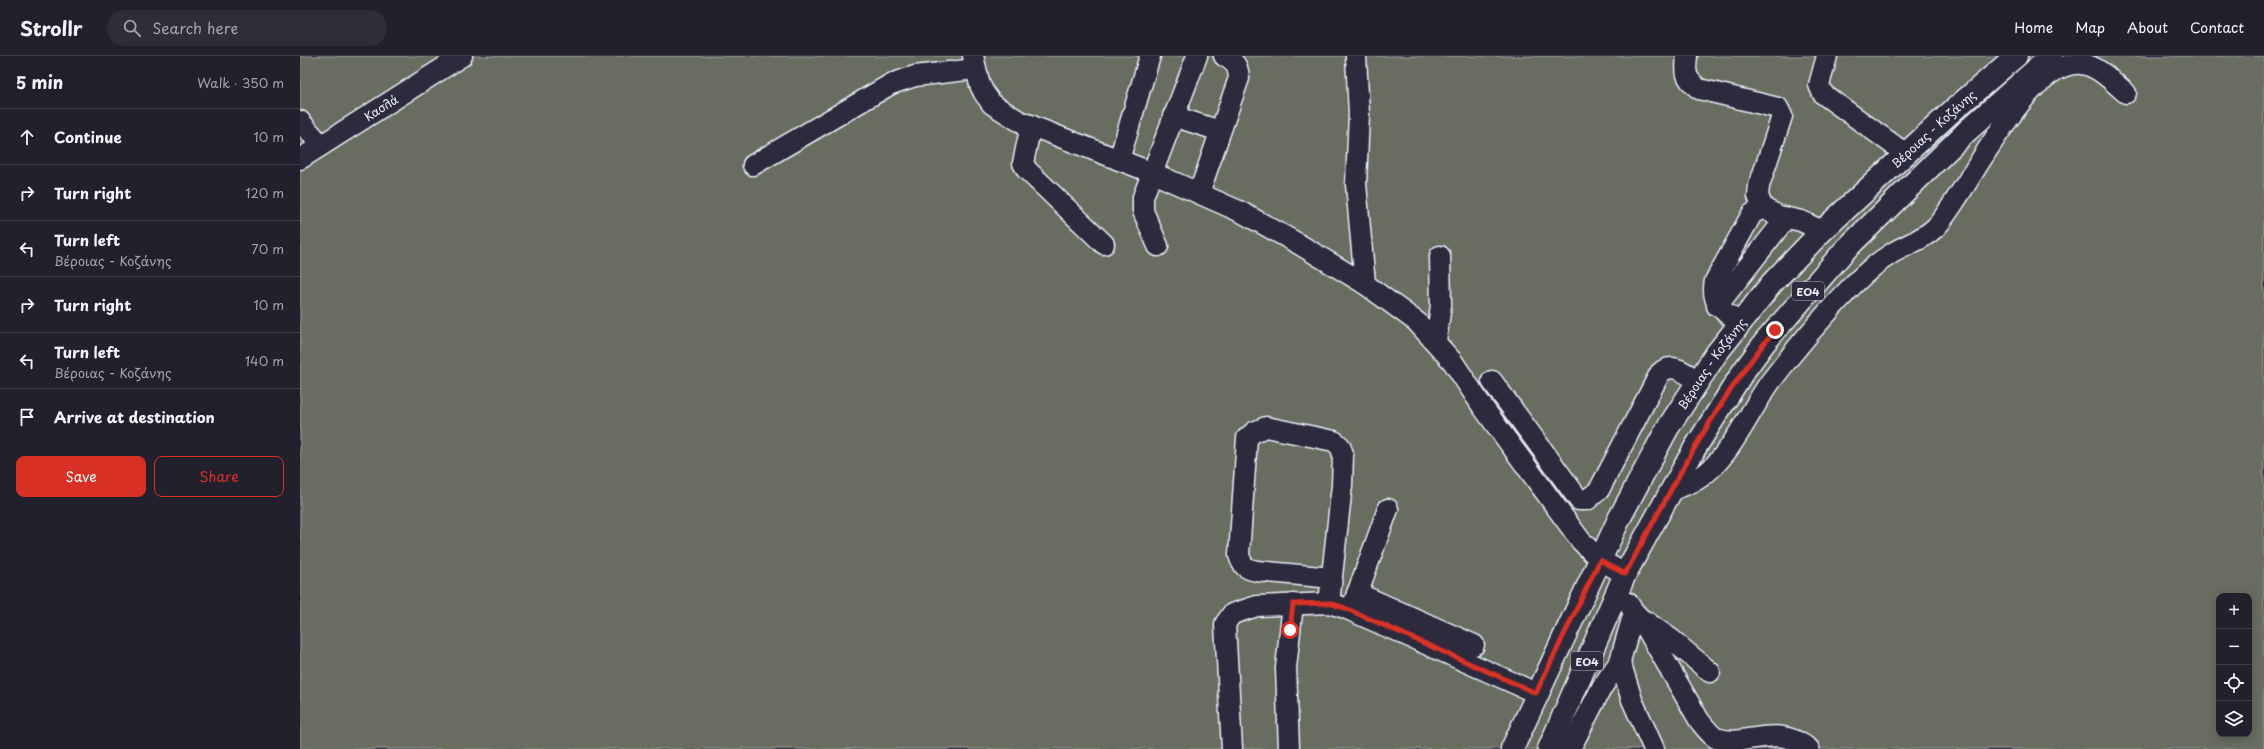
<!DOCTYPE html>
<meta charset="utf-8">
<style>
:root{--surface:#23202e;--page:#2f2d3a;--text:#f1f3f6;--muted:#a3a3aa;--line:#403e4a;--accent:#d93025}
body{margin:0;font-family:"Playpen Sans",sans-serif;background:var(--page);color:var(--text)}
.controls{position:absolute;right:12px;bottom:12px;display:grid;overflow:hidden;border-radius:8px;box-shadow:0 2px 10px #0003}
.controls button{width:36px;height:36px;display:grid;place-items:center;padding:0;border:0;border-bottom:1px solid var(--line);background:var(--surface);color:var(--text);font:20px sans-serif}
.stop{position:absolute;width:12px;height:12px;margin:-9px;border:3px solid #d93025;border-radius:50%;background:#fff}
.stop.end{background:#d93025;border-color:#fff;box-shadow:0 1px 4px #0008}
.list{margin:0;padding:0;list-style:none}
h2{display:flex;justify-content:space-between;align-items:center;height:52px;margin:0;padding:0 16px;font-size:17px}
h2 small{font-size:13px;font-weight:400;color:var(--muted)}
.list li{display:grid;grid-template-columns:26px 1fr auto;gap:12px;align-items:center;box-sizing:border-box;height:56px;padding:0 16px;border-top:1px solid var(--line)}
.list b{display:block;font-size:15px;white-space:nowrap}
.list p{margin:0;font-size:13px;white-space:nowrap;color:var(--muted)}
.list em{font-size:13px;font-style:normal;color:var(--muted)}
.actions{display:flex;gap:8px;padding:12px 16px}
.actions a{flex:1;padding:9px 0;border:1px solid var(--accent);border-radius:8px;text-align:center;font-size:14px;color:var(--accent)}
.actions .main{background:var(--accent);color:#fff}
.icon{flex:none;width:22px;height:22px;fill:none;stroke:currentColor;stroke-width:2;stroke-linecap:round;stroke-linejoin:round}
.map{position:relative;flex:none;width:1964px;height:693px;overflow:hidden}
header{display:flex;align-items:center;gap:24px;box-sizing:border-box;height:56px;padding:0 20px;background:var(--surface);border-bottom:1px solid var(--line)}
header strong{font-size:19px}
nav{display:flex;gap:22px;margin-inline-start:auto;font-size:14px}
.search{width:280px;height:36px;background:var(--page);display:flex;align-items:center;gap:10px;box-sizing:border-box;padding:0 14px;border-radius:22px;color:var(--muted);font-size:15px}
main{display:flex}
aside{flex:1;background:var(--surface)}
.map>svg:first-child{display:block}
</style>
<header>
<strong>Strollr</strong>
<div class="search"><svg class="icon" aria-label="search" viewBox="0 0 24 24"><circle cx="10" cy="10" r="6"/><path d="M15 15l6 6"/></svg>Search here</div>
<nav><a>Home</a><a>Map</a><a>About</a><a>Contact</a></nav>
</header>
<main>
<aside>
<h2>5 min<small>Walk · 350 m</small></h2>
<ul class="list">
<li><svg class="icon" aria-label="ahead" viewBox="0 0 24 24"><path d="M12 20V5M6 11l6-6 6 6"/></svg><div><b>Continue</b></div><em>10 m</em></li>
<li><svg class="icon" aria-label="right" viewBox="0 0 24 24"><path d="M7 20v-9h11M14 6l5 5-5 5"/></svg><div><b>Turn right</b></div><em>120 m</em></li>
<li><svg class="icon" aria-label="left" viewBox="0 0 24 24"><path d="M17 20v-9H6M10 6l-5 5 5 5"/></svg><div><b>Turn left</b><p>Βέροιας - Κοζάνης</p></div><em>70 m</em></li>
<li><svg class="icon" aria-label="right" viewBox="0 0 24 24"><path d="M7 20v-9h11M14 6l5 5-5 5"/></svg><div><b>Turn right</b></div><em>10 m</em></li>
<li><svg class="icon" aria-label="left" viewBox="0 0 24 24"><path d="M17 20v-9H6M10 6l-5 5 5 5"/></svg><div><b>Turn left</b><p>Βέροιας - Κοζάνης</p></div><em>140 m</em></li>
<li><svg class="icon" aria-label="arrive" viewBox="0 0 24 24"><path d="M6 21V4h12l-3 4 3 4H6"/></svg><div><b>Arrive at destination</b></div></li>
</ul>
<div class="actions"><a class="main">Save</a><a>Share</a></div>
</aside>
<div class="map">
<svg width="1964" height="693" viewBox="0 0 1964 693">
<rect width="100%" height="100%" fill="#2f2a3d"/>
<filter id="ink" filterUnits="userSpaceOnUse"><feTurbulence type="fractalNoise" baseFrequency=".025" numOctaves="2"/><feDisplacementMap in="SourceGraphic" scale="8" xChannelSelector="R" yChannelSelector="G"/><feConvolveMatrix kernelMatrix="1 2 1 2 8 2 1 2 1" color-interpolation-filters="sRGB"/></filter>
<g filter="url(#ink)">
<path fill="#676d60" stroke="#a8afac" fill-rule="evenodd" d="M0,0h1964v693h-1964zM1919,540h30v138h-30z"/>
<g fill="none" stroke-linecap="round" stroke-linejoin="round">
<g stroke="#e8f1f8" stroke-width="23">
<g id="minor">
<path d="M673,0l7,29 4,8 8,11 27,17 134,52 88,39 56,31 68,41 52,38 36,40 29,44 99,135 19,19 25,14"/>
<path d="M1056,0l3,58 -3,70 9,100"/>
<path d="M1387,0c-2,17 -2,22 12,33l79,19 4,8 -23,70 -1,10 5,12"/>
<path d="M1527,0l-8,29 4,9 83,60"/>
<path d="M873,60l47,15"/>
<path d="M0,65l21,24"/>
<path d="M731,69l-8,38 4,7 77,74"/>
<path id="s1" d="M0,103l162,-103"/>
<path d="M819,104l31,-104"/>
<path d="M453,109l138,-81 24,-8 60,-7"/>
<path d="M899,137l40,-115c-1,-13 -4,-16 -15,-22"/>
<path d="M858,190l-15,-35v-14l54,-141"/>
<path d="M1417,250l69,-88"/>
<path d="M1440,267c-17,-11 -30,-20 -25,-42l37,-67 11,-6 16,8 22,5 21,10"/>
<path d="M1136,285l5,-36 -1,-49"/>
<path d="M1192,325l87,119h8l12,-10 61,-117c13,-12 26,1 38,8"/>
<path d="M1371,434c9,-3 19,-6 27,-11 32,-20 51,-68 73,-98 25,-33 53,-66 82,-96 12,-12 26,-24 41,-33 14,-8 30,-13 42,-25 33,-36 91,-170 146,-163 17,2 32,19 44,29"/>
<path d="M1057,537l117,52"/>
<path d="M1029,547l13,-118 1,-31 -3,-8 -6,-5 -68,-14 -12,5 -7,6 -8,117c3,11 7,14 18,16l75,7"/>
<path d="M1328,547l6,9 -14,49 12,39 22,49"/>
<path d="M1053,549l35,-96"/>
<path d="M1334,556l7,7 58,101c5,6 10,14 17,18 30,11 59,-17 93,11"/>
<path d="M1345,565l26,18 39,33"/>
<path d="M932,693l-7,-125 7,-10 25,-8 72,-3 16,5 191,85"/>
<path d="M989,693l-3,-81 7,-64"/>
<path d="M1270,693l32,-62 18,-26"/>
</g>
</g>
<g stroke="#e8f1f8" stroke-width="25">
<g id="major">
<path id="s2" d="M1212,693l108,-232 47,-88 49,-75 56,-71 50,-52 128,-118 66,-57"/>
<path d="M1249,693l76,-175 70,-126 48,-76 22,-30 80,-92 122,-119 84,-75"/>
</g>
</g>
<use href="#minor" stroke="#2f2a3d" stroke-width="20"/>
<use href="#major" stroke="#2f2a3d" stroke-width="22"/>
</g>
</g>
<g fill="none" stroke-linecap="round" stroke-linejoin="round" filter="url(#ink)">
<path stroke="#d93025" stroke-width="5" d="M990,574l3,-26 36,-1 16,5 191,85 64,-133 25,14c46,-83 89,-171 150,-244"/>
</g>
<g text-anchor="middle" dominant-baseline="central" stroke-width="3.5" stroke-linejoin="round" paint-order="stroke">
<g fill="#2f2a3d" stroke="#b0b5c0" stroke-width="1">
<rect x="1492" y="226" width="32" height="18" rx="3"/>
<rect x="1271" y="596" width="32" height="18" rx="3"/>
</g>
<g font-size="11" font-weight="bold" fill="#e8f1f8">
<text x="1508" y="235">ΕΟ4</text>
<text x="1287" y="605">ΕΟ4</text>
</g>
<g font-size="12" fill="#e8f1f8" stroke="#2f2a3d">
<text stroke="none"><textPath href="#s1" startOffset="96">Κασλά</textPath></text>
<text stroke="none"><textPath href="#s2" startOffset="759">Βέροιας - Κοζάνης</textPath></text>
<text stroke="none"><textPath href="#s2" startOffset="435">Βέροιας - Κοζάνης</textPath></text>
</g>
</g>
</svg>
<div class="controls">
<button>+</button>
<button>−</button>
<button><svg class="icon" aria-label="locate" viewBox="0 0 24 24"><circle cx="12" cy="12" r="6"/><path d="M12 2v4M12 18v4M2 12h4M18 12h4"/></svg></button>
<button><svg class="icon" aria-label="layers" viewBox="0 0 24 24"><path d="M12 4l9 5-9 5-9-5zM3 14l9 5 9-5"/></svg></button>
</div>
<div class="stop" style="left:990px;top:574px"></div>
<div class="stop end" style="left:1475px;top:274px"></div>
</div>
</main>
